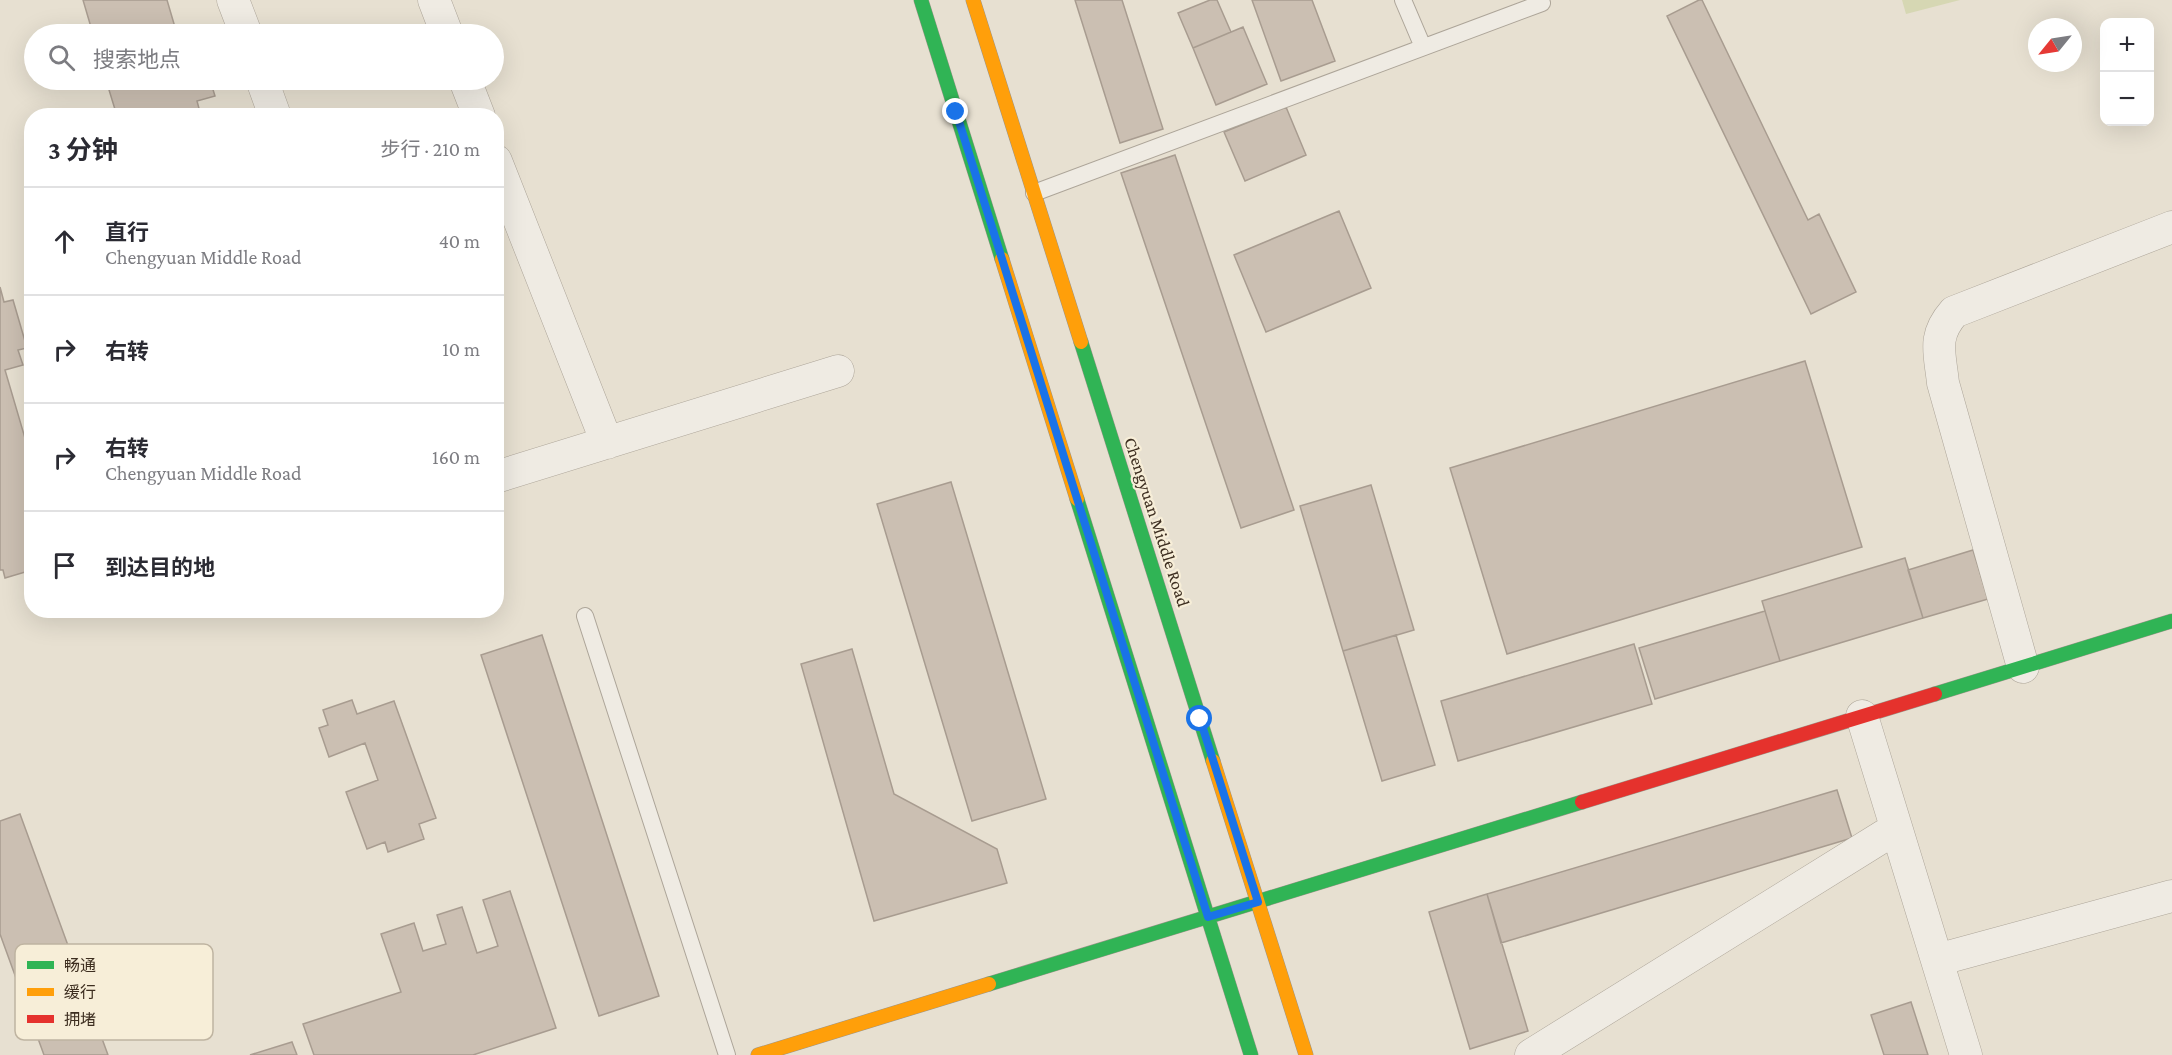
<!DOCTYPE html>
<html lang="zh">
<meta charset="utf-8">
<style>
:root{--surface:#fff;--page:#f2f2f3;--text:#2b2b33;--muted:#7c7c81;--line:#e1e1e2}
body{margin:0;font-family:"Crimson Pro","Noto Sans SC",serif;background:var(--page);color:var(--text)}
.controls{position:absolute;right:18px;top:18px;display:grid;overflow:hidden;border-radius:12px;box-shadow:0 6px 24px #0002}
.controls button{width:54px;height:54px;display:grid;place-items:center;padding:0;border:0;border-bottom:2px solid var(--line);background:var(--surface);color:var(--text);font:30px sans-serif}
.compass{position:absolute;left:2028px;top:18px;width:54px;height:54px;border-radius:50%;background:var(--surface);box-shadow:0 6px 24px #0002;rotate:240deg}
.stop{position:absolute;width:18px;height:18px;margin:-14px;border:4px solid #1a73e8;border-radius:50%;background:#fff}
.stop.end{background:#1a73e8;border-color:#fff;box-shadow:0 2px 6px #0008}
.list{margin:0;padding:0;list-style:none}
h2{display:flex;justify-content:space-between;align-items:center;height:78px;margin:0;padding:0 24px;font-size:26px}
h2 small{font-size:20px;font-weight:400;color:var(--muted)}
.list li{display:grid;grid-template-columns:39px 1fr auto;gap:18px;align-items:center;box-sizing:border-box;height:108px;padding:0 24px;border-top:2px solid var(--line)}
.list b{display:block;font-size:22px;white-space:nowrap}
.list p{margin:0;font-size:20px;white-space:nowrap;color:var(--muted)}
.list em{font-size:20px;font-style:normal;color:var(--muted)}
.icon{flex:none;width:33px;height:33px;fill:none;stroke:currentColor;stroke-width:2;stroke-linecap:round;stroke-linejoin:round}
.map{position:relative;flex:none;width:2172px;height:1055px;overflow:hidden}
.search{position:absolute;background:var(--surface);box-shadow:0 6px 24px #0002;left:24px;top:24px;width:480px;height:66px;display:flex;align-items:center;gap:15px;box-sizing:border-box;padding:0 21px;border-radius:33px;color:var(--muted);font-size:22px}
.panel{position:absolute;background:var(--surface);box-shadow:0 6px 24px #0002;left:24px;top:108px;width:480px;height:510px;border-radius:24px}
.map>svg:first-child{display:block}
</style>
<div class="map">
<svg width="2172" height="1055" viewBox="0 0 2172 1055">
<rect width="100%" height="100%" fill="#e7e0d1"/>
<path fill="#d6d7b3" d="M1902,0h58l-54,14z"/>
<path fill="#cbbfb2" stroke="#a89c90" stroke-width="1.5" d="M83,0h84l10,34h-84z
M1075,0h47l41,129 -43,14z
M1210,0h7l14,32 -38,16 -15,-35z
M1252,0h60l23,61 -54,20z
M1699,0h3l106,220 11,-6 37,78 -45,22 -144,-298z
M1243,27l24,57 -51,21 -23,-57z
M106,80h104l5,16 -18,5 4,15h-84z
M1286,107l20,48 -61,26 -21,-49z
M1175,155l119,355 -53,18 -120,-355z
M1339,211l32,77 -105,44 -32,-77z
M0,287l4,15 9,-2 14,48 -9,2 5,15 -18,5 22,75 5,-1v126l-27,8 -2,-8h-3z
M1805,361l57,186 -355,107 -57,-186z
M951,482l95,317 -74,22 -95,-317z
M1371,485l43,145 -71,21 -43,-145z
M1973,550l15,49 -65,19 -15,-48z
M1905,558l18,60 -143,43 -18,-60z
M1765,611l15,50 -125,38 -16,-51z
M542,635l117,361 -60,20 -118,-361z
M1396,635l39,130 -53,16 -39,-130z
M1634,644l18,60 -194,57 -17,-60z
M852,649l42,145 103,55 10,34 -133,38 -73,-257z
M352,700l5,14 37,-13 42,117 -17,6 5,15 -36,13 -3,-10 -18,7 -21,-57 32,-12 -13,-37 -36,14 -10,-29 9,-3 -5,-15z
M1837,790l15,48 -351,105 -14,-49z
M20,814l88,241h-64l-44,-121v-113z
M510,891l46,137 -83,27h-159l-11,-31 98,-32 -20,-58 33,-11 9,28 23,-7 -9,-29 25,-8 15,46 21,-7 -15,-46z
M1487,894l41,137 -58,18 -41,-137z
M1911,1002l17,53h-44l-13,-40z
M292,1042l5,13h-47z"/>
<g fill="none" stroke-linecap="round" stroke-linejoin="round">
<g stroke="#ada599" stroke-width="18">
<path id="lane" d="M1403,0l20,47
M1034,193l508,-190
M585,616l142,439"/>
</g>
<g stroke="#ada599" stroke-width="33">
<path id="street" d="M233,0l13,34
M434,0l13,34
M262,80l13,36
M465,80l14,36
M496,161l111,282
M496,477l342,-106
M2023,667l-80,-284c-3,-30 -11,-46 11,-71l218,-85
M1862,716l104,339
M1937,960l235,-64
M1531,1055l359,-223"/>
</g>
<g stroke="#9c958a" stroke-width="15">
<path id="fast" d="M921,0l81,259
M1081,342l132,419
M1077,499l174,556
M1935,694l237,-73
M989,984l593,-182"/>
</g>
<g stroke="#9c958a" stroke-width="15">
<path id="slow" d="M973,0l108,342
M1002,259l75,240
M1213,761l93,294
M758,1055l231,-71"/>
</g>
<g stroke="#9c958a" stroke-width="15">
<path id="jam" d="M1582,802l353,-108"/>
</g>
<use href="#lane" stroke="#efebe3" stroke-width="16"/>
<use href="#street" stroke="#efebe3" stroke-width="32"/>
<use href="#fast" stroke="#30b455" stroke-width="14"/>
<use href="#slow" stroke="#ff9f0a" stroke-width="14"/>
<use href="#jam" stroke="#e5322d" stroke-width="14"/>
</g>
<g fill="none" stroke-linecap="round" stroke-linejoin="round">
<path stroke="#1a73e8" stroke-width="8" d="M956,112l252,805 50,-15 -58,-183"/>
</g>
<g text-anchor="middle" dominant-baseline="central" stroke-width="4.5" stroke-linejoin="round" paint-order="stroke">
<g font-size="18" fill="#3d2e20" stroke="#f7eed8">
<text transform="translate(1157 522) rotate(72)">Chengyuan Middle Road</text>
</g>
</g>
<rect x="15" y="944" width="198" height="96" rx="9" fill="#f7eed8" stroke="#bfb4a1" stroke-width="1.5"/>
<rect x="27" y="961" width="27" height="8" fill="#30b455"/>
<rect x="27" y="988" width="27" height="8" fill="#ff9f0a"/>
<rect x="27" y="1015" width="27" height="8" fill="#e5322d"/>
<g font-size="16" fill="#3d2e20">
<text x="64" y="971">畅通</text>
<text x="64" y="998">缓行</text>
<text x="64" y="1025">拥堵</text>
</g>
</svg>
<div class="controls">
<button>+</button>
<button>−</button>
</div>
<svg class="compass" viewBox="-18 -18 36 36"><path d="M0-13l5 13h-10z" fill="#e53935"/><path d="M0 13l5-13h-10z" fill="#7c7c81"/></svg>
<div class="stop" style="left:1200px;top:719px"></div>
<div class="stop end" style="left:956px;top:112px"></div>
<div class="search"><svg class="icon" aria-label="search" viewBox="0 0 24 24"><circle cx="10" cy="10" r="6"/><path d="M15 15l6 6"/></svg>搜索地点</div>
<section class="panel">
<h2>3 分钟<small>步行 · 210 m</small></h2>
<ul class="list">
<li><svg class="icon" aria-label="ahead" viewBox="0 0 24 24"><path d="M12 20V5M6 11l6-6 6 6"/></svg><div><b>直行</b><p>Chengyuan Middle Road</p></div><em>40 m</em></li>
<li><svg class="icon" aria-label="right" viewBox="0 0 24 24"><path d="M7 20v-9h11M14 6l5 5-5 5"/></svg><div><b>右转</b></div><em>10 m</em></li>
<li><svg class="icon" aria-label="right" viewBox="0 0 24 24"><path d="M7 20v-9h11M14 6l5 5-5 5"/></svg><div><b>右转</b><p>Chengyuan Middle Road</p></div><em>160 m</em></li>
<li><svg class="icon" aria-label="arrive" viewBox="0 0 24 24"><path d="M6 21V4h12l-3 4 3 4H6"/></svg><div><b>到达目的地</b></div></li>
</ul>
</section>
</div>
